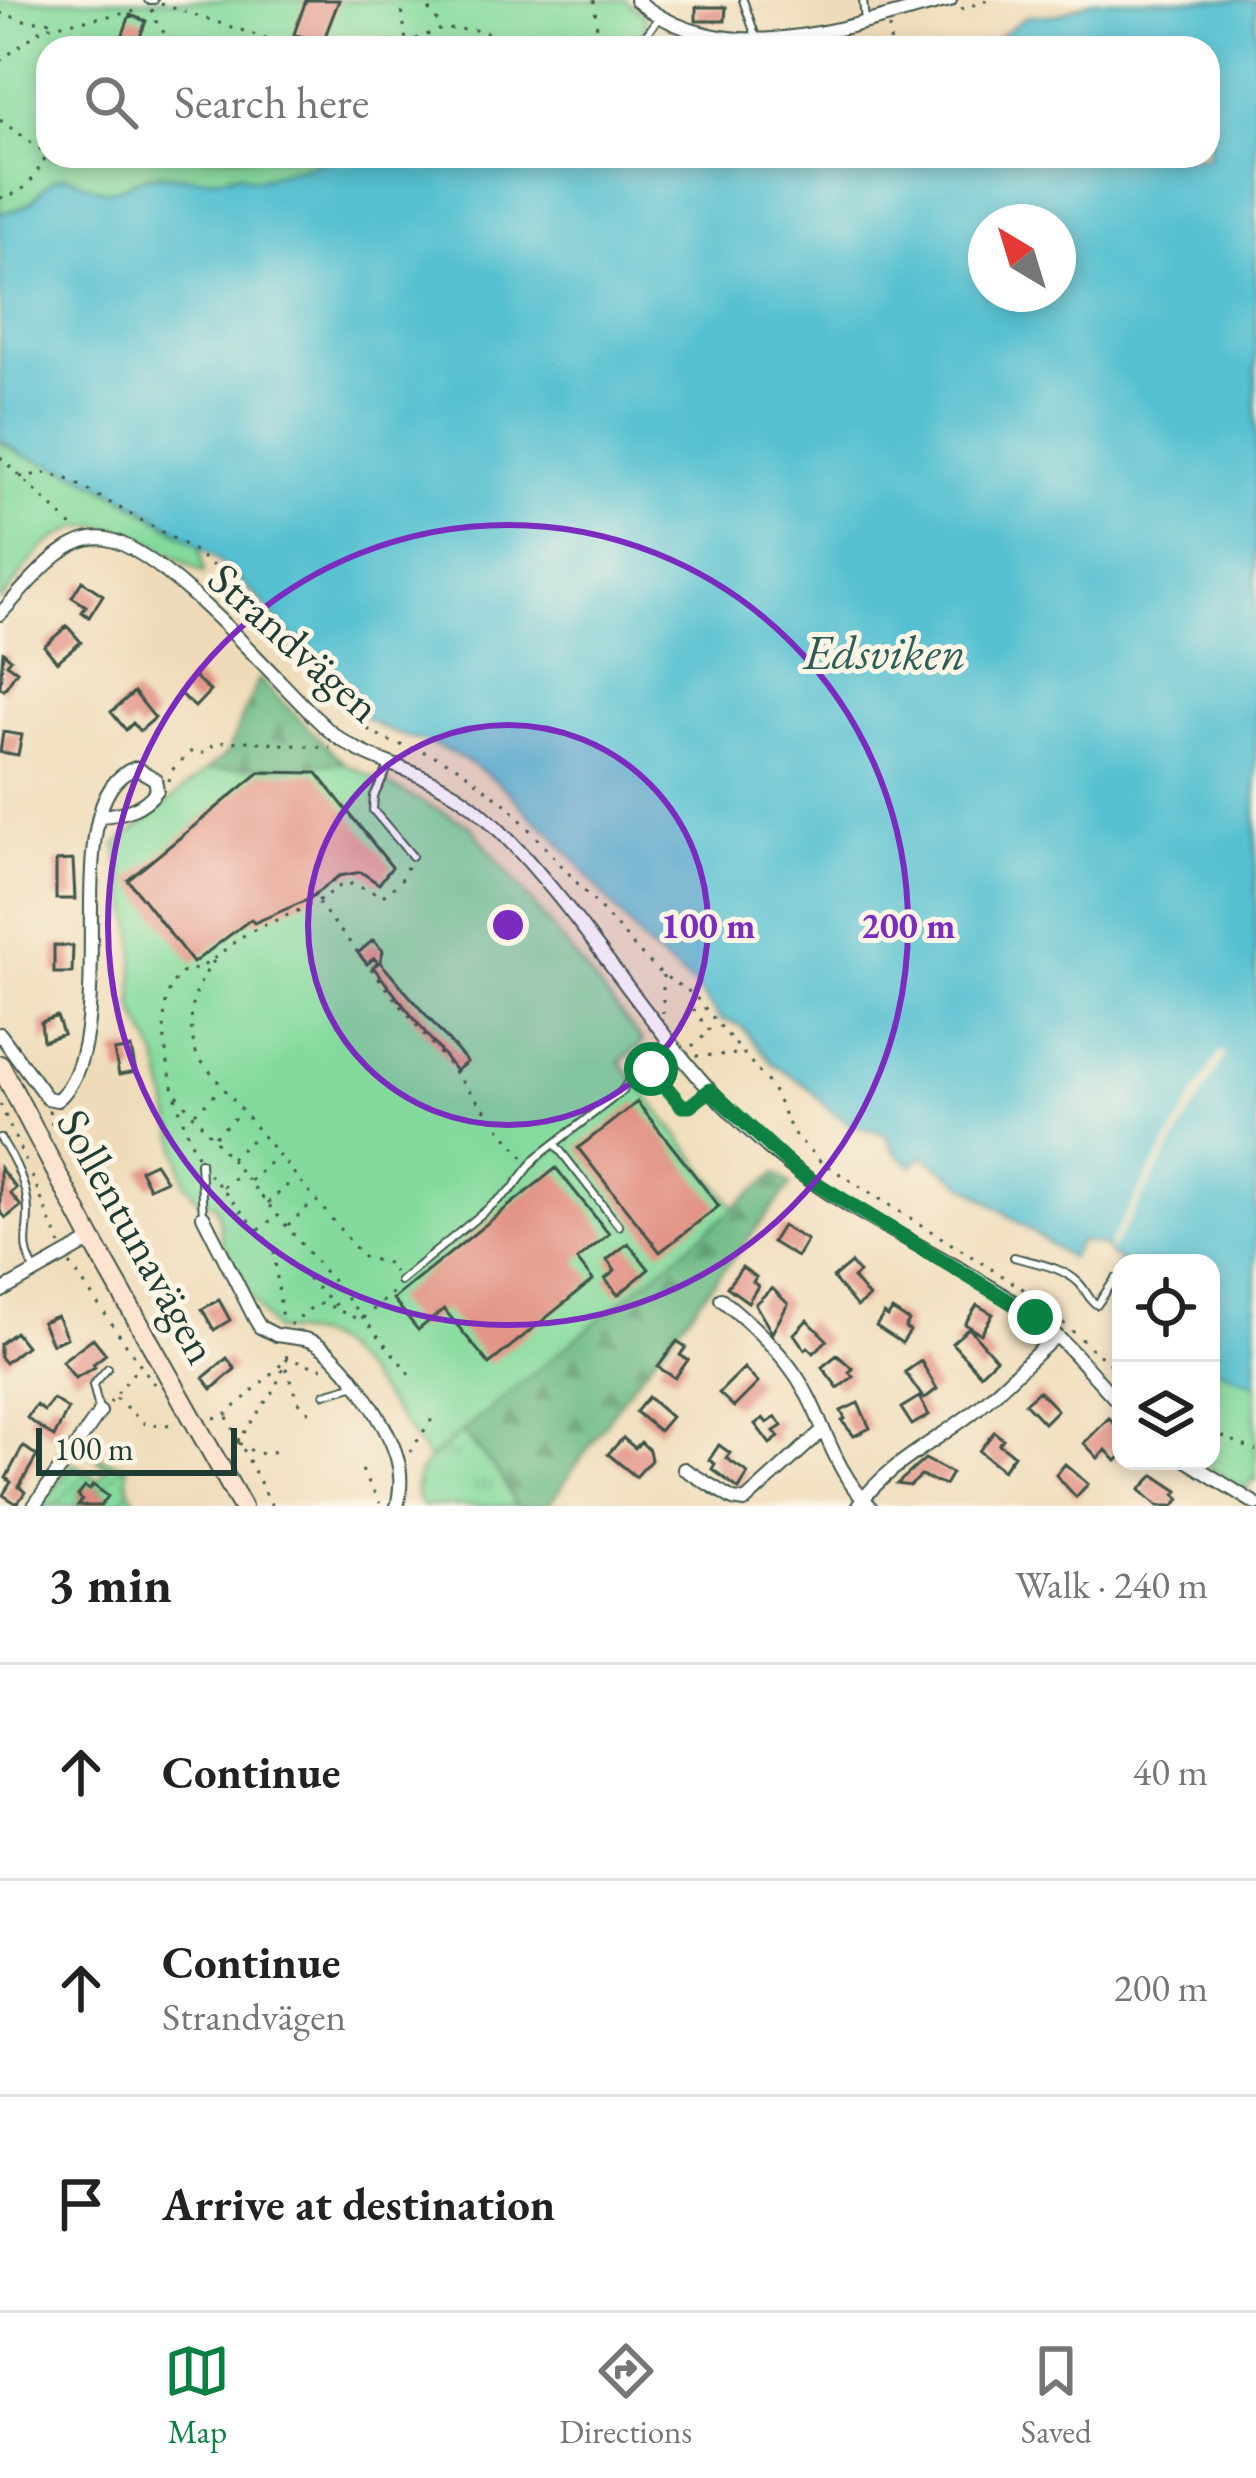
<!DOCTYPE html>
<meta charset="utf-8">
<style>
:root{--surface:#fff;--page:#f6f6f6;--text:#222;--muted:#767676;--line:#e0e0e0;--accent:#0b8043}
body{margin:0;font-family:"EB Garamond",serif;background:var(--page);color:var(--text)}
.controls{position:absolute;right:36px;bottom:36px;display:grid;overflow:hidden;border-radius:24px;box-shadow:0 6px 18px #0003}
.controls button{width:108px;height:108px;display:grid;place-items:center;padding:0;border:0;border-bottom:3px solid var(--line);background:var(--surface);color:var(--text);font:60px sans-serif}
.compass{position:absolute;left:968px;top:204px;width:108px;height:108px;border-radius:50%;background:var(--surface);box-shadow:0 6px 18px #0003;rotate:322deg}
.scale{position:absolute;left:36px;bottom:30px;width:201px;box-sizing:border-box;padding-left:12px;border:6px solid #1f3d34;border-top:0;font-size:33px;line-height:42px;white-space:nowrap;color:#1f3d34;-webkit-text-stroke:9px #fcf5e5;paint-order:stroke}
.stop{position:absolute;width:36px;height:36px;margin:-27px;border:9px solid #0b8043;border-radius:50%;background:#fff}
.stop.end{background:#0b8043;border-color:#fff;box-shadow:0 3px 12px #0008}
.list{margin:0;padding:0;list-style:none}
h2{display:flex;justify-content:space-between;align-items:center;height:156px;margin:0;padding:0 48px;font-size:51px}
h2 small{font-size:39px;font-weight:400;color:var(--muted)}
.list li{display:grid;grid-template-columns:78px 1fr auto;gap:36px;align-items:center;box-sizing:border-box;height:216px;padding:0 48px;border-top:3px solid var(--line)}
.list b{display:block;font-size:45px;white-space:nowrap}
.list p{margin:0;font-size:39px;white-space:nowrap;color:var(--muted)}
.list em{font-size:39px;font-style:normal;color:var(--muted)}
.icon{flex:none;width:66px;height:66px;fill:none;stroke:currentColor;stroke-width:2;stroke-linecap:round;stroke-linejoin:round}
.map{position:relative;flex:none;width:1256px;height:1506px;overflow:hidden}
.search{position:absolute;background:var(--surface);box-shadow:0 6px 18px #0003;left:36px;right:36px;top:36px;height:132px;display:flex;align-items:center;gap:30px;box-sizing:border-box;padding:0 42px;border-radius:36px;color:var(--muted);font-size:45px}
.sheet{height:804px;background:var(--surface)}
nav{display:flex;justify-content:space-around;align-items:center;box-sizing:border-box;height:168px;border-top:3px solid var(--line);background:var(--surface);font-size:33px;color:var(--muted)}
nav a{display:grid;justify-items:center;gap:6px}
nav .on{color:var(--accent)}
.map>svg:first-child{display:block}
</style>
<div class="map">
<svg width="1256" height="1506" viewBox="0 0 1256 1506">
<defs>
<pattern id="grass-tufts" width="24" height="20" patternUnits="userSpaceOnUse" patternTransform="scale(3)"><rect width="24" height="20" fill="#84da9d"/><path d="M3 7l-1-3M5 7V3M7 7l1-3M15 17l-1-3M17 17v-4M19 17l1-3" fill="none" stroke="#6bb281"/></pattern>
<pattern id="forest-firs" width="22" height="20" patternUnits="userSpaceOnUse" patternTransform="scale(3)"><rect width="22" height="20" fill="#6bba84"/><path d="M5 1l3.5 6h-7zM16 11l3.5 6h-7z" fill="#57986d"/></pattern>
<pattern id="garden-furrows" width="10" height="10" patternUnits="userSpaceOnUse" patternTransform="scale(3)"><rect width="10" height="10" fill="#84da9d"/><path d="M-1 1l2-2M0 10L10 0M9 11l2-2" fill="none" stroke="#6bb281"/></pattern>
</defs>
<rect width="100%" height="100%" fill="#fcf5e5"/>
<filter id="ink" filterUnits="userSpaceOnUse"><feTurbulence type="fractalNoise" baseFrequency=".00833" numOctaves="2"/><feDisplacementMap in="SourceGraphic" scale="24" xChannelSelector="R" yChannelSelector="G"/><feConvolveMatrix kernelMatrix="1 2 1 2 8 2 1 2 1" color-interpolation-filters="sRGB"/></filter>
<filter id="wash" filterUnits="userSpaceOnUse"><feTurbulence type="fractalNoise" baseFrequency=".004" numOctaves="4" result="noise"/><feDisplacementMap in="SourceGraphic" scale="48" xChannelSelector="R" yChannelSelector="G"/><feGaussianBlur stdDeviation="2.7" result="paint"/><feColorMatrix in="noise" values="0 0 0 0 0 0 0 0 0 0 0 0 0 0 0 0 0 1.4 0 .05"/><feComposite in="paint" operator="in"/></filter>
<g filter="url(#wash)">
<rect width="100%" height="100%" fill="#efdbb9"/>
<path fill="url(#grass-tufts)" stroke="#528c68" stroke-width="3" d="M462,1431l38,44 16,31h-94c-21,-32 18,-56 40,-75z"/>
<path fill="url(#forest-firs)" stroke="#457c5c" stroke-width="3" d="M259,679l85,84 -137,7 20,-17z
M776,1173l15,12 -159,200 -84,121h-32l-16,-31 -38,-44z"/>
<path fill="#84da9d" stroke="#528c68" stroke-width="3" d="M0,0h625l20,16v14l-5,8 -26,4 -2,6h-564v108h295l-88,24 -15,-7 -27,7 -55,-6 -43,16h-16l-33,-14c-25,10 -33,33 -62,36h-4z
M0,440c31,23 35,17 68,30 46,19 90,50 132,76l4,27c-55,-30 -104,-75 -162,-24 -16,15 -26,36 -42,52z
M344,763l126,63 173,216 -23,20 115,146 -306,251c-20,-27 -78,-111 -107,-121 -13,-6 -32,-5 -47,-7 -21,-27 -39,-56 -52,-88 -5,-13 -1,-25 -8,-39l-17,-4 -13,-17 -27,-125 -25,-50 2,-70 -19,-93 91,-75z
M1211,1365l45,20v96l-3,-2 -7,11 -47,-29h12z"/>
<path fill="url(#garden-furrows)" stroke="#528c68" stroke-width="3" d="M93,1455l34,12c-2,14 3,30 14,39h-40l6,-10 -13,-10 -4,4 -6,-3 -6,9 4,4 -3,6h-37l31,-43 25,17 9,-12z"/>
<path fill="#55c0d1" stroke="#3a7e82" stroke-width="3" fill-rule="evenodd" d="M1094,0h162v1385l-45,-20v-102h-90v18l-10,-5 9,-16 -9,-4 -7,-10 -24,-5 -10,17 -147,-102 -11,10 -17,-14 -10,-18 -35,-10 -20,-14 -22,-23 -35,-23 -33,-39 -20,-6 -24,-32 -49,-40 -96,-115c-19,-11 -31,-30 -47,-44 -18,-16 -48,-35 -71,-43 -27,-10 -51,-11 -74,-33 -55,-54 -96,-120 -158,-165 -37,-27 -93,-63 -136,-78 -31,-11 -37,-8 -65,-29v-228c40,0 39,-32 62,-35 14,-2 28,13 43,13 19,1 35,-16 53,-15 27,1 55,7 82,-2l15,7 88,-24h865v-108h-237l22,-7 34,-25 32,-2zM986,222h72v72h-72z"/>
<path fill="#efdbb9" d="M1220,1052l5,3 -116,199 1,-11z"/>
<g id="blocks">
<path fill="#e08b7f" d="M306,0h33l-17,44 -28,-10z
M696,7h30l-1,14h-29z
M130,15l16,6 -8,21 -16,-5z
M82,581l21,14 -14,22 -7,-5 4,-6 -14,-9z
M67,626l14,16 -24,20 -13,-16z
M3,652l8,7 -4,5 10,7 -13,19 -4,-3z
M194,676l16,15 -15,16 -16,-14z
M134,692l21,26 -15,13 -7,-8 -7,7 -15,-18z
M3,732l19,3 -4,20 -18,-3z
M260,772l57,1 75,94 -13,17 -18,-12 -22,4 -30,23 -55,24 -3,-4 -58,44 -65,-83z
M73,860l2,39h-19v-38z
M373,940l10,11 -3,11 87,100 -11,9 -83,-104 5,-4 -4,-5 -7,6 -9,-11z
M54,945l19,1 -1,27h-18z
M57,1016l6,18 -20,7 -2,-19z
M131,1048l5,24 -17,3 -5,-24z
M637,1102l82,104 -59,46 -82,-104z
M155,1163l11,17 -17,8 -9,-18z
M0,1168l16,20 -6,5 11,13 -15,12 -6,-7z
M556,1168l53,66 -32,26 16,20 -104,84 -45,-55 -26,21 -25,-31z
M782,1226l25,14 -10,17 -25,-15z
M628,1243l21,26 -31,26 -13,-16 10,-8 -8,-11z
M851,1263l8,10 -6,5 16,19 -12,10 -24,-29z
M742,1267l14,10 -3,5 5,4 -10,16 -21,-15z
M772,1288l16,16 -16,29 -17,-29z
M219,1300l11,20 -16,10 -12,-21z
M977,1305l16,9 -12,20 -16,-10z
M892,1310l17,11 -4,7 5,3 -8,12 -26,-17 8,-12 4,3z
M57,1316l10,22 -15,6 -10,-22z
M807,1320l20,20 -13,13 -6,-6 -3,3 -11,-16z
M969,1328l27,31 -16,15 -28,-31z
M15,1332l11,14 -21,17 -5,-6v-13z
M93,1338l13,16 -13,10 2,3 -20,11 -13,-17z
M677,1341l9,6 -6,8 8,5 -13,18 -17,-11z
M837,1355l16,14 -4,3 4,5 -15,11 -16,-21z
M227,1358l8,11 -23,20 -9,-11z
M921,1361l16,28 -13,10 -19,-27z
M744,1368l14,15 -24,24 -15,-14z
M1039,1391l18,19 -13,13 -19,-20z
M648,1397l23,20 -12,14 -23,-19z
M919,1397l10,18 -17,10 -11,-17z
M53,1399l15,10 -14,28 -27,-19 9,-13 8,6z
M858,1403l12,25 -16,8 -12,-15 3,-2 -4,-8z
M776,1417l6,9 -8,5 5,6 -9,7 -15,-20 8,-6 4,5z
M1109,1418l12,13v25l-5,5 -10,-11 -8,8 -14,-15z
M994,1432l9,7 -4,5 15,11 -11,15 -24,-19z
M623,1438l12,10 6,-6 8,8 2,10 -15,17 -28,-23z
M719,1445l11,8 -4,5 22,15 -9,16 -27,-20 3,-5 -6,-4z
M23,1446l14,10 -18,31 6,5 -8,12 -14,-9 8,-13 -5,-4z
M925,1459l27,14 -7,12 -24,-9 -11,10 -13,-2z
M1065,1464l23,20 -12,13 -20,-22z
M1154,1475l24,16 -3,3 5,5 -7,7h-15l-18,-16z
M93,1485l15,11 -7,10h-23l4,-6 -4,-4 7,-9 5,3z"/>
</g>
</g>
<g filter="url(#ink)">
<use href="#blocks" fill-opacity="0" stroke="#3e5548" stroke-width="3"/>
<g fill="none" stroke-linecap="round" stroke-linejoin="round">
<g stroke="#3e5548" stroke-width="10">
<path id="lane" d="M148,0h6
M743,0l13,37
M863,0l2,21
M636,48l23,-30
M389,766l-15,30 -1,14 39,46
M648,1061l35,45h7l19,-15
M0,1138c14,20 28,48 28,74 0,26 -7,32 6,57
M555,1144l64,82
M200,1162l3,54
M1014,1257c21,6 49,10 65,26 8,8 8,15 18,22l18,-26
M400,1281l113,-93 23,-30 85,-66 26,-35 19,-15
M325,1394l31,-9
M99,1409l-6,-24 15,-17"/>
</g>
<g stroke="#3e5548" stroke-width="16">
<path id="street" d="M636,0c91,75 212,25 314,0
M0,614c27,-27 64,-83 107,-75 60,12 170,143 218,188 36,33 80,38 120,61 19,10 36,24 50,38 110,108 179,255 305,347 73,54 159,88 232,142 33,24 61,61 89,90
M0,1034l47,64 10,2c71,-59 -7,-305 79,-332l19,11 2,11c-14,19 -33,24 -56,26
M203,1216l52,103 5,8 16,8
M0,1292l92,-52
M721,1299c27,22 54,46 74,75 28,40 37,97 75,132
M304,1339c33,5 85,87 93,119 5,16 4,32 0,48
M1187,1461l69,43
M684,1469l49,30 12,2 77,-70
M34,1506l66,-94
M858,1506c30,-43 80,-65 119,-97 27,-23 52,-49 78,-72"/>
</g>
<g stroke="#3e5548" stroke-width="22">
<path id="secondary" d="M0,1065l92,175 150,266"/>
</g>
<path stroke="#3e5548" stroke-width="3" stroke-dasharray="3 9" stroke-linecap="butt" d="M401,0l5,42
M421,0l21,27
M594,0l5,48
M161,4l135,44
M152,9c4,20 16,29 34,37
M961,9l27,-9
M0,13l23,7 32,2
M889,27l2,21
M393,48l49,-19 34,1 65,18
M0,61l45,-34 87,-15 9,-5
M0,120l46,33
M0,198c29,-5 35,-23 48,-45
M0,457l76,73
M20,477l27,-4 23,7 122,69 41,33 127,143 31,17 40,12 28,14 50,39 132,147 22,21 30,19 78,92 22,47 28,29 207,130 24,21
M169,781l3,-11 18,-18 14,1 12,-10 28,-2 86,7
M318,903l205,254
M214,961c-23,30 -28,60 -17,95l166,201 24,6 7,9
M663,975v38
M692,1046l18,-15 -17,-22
M696,1056l45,-2
M177,1095l237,284
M0,1104l26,58
M49,1110l4,20
M195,1113l24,-22
M215,1136l24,-22
M197,1156c-18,-39 -52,-143 -19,-180 5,-6 17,-5 25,-10 16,-10 29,-24 45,-33 31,-16 65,-25 92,-47l12,-2 31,12 17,-14 9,-19
M231,1158l24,-21
M209,1174l65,75 67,61
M32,1176l28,69
M250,1181l24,-22
M223,1187l16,-13
M268,1203l24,-22
M288,1225l24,-22
M259,1230l16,-13
M274,1252l8,68
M70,1264l84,120
M1063,1323l58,51
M290,1325l26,-21c19,-1 29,14 47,15l32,-29
M286,1368l11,32 13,13
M116,1398l29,26 30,1
M110,1403l27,-35
M227,1417l45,89
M214,1418l12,-3 61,-56 -2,-11
M1211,1431l45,20
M237,1443l38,-55 12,-29 42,11
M239,1443l18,11 21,-3
M410,1452l24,-36
M362,1470l18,33"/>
<use href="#lane" stroke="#fff" stroke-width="6"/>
<use href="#street" stroke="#fff" stroke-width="12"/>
<use href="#secondary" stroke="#fde4d1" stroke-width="18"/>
<g stroke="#3e5548" stroke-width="16" stroke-linecap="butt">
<path id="street-bridge" d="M276,1335l28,4"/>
</g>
<use href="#street-bridge" stroke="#fff" stroke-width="12"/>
</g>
</g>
<g fill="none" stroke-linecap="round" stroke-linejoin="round" filter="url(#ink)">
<path stroke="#0b8043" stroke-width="15" d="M651,1069l31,37h8l20,-16 89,83 236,144"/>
</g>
<circle cx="508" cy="925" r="200" fill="#7b2cbf" fill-opacity=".12"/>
<g fill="none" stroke="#7b2cbf" stroke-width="6">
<circle cx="508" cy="925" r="200"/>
<circle cx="508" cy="925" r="400"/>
</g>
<g text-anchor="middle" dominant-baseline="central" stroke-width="10" stroke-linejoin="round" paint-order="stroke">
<g font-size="45" fill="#1f3d34" stroke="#fcf5e5">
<text transform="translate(295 642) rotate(42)">Strandvägen</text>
<text transform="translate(138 1236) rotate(61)">Sollentunavägen</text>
</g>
<g font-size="48" font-style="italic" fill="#2c5e5b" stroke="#fcf5e5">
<text x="885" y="652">Edsviken</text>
</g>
</g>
<circle cx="508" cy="925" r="18" fill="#7b2cbf" stroke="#fcf5e5" stroke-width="6"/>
<g font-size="36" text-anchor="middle" font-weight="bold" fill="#7b2cbf" stroke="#fcf5e5" stroke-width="10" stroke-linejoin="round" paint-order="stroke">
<text x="708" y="938">100 m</text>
<text x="908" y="938">200 m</text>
</g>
</svg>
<div class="controls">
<button><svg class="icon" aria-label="locate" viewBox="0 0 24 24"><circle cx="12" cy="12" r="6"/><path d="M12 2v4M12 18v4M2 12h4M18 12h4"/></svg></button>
<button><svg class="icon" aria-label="layers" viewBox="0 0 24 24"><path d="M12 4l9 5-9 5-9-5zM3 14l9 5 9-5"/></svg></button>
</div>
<svg class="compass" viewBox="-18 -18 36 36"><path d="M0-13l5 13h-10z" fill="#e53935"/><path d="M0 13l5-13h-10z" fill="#767676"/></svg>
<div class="scale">100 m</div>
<div class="stop" style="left:651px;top:1069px"></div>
<div class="stop end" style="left:1035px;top:1317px"></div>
<div class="search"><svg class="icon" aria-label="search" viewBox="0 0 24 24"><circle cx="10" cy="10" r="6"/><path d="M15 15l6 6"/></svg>Search here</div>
</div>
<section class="sheet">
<h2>3 min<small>Walk · 240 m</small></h2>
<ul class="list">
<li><svg class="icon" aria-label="ahead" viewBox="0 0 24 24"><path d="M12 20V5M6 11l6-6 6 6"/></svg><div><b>Continue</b></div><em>40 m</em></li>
<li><svg class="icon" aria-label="ahead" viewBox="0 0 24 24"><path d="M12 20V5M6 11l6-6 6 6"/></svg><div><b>Continue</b><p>Strandvägen</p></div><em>200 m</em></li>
<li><svg class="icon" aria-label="arrive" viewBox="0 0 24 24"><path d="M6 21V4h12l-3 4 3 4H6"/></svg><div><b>Arrive at destination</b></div></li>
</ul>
</section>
<nav>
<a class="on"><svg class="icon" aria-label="map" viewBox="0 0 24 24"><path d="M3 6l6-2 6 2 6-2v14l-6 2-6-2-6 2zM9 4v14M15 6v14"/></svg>Map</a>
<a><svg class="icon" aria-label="directions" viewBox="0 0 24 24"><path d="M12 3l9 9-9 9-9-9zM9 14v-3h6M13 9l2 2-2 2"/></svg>Directions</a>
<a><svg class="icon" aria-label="saved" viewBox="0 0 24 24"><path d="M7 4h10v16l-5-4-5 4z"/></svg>Saved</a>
</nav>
